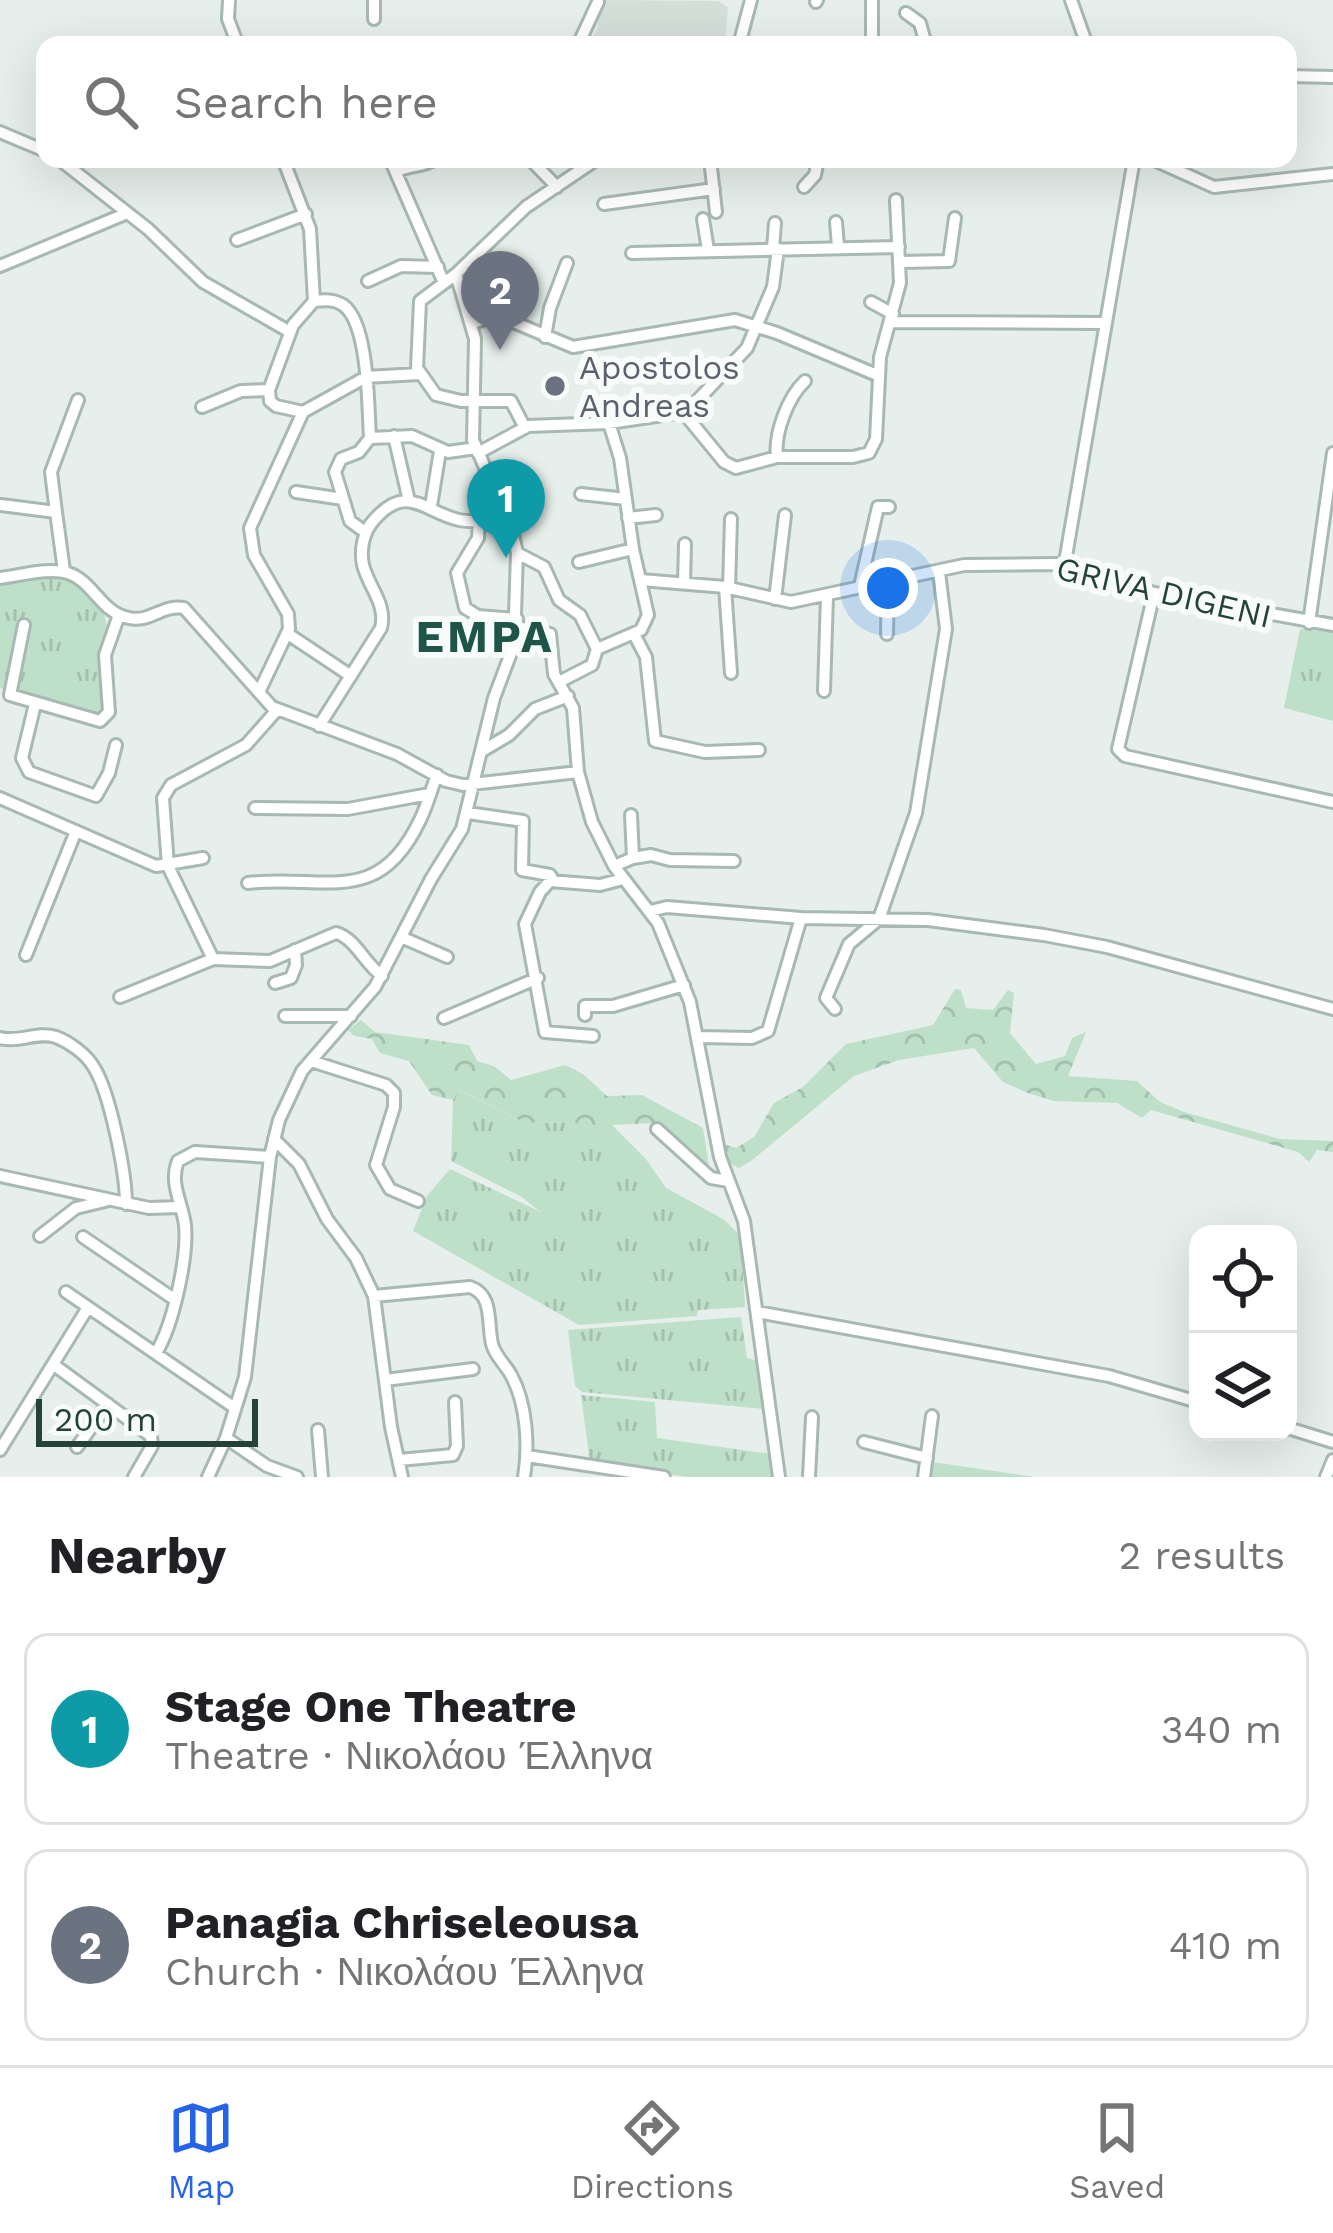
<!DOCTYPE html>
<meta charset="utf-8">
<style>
:root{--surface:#fff;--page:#f2f2f2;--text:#202124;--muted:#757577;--line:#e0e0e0;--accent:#2563eb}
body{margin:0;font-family:"Work Sans",sans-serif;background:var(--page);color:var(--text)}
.controls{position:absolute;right:36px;bottom:36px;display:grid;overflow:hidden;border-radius:24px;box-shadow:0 12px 48px #0002}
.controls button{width:108px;height:108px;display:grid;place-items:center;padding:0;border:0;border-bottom:3px solid var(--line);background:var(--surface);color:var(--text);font:60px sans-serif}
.scale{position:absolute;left:36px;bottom:30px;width:222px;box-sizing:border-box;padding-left:12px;border:6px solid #24423a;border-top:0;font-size:33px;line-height:42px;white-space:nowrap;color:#24423a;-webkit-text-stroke:9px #f7fbf9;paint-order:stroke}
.you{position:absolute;left:888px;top:588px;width:42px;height:42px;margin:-30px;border:9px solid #fff;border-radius:50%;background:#1a73e8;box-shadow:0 0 0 18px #1a73e833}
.badge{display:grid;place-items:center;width:78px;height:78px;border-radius:50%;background:var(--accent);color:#fff;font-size:39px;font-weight:700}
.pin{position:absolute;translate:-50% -99px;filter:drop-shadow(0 3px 6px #0008)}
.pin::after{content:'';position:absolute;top:63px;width:42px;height:36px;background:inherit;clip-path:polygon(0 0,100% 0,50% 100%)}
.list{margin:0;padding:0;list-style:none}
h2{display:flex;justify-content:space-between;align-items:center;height:156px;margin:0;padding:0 48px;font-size:51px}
h2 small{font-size:39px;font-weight:400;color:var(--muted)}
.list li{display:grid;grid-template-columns:78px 1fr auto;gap:36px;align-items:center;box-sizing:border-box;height:192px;margin:0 24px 24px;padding:0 24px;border:3px solid var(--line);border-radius:24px}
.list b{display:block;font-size:45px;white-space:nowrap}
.list p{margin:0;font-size:39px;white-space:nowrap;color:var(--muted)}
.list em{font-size:39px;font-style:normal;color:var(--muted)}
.icon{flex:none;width:66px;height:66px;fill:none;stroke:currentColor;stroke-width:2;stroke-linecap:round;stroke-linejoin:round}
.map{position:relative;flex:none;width:1333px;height:1477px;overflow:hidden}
.search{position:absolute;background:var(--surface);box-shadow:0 12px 48px #0002;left:36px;right:36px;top:36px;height:132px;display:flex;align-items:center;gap:30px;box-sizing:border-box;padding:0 42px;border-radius:24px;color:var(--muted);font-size:45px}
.sheet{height:588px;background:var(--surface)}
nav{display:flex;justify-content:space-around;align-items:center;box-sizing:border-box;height:168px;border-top:3px solid var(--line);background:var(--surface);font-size:33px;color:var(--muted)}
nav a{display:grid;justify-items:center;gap:6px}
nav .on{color:var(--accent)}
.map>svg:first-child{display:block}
</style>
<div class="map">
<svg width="1333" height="1477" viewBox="0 0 1333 1477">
<defs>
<pattern id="grass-tufts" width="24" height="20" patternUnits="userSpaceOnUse" patternTransform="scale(3)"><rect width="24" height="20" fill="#bfe0c8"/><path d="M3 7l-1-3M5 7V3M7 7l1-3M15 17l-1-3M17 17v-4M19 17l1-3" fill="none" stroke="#a4c1ad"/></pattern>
<pattern id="forest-crowns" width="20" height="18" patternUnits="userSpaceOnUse" patternTransform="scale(3)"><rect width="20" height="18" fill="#bfe0c8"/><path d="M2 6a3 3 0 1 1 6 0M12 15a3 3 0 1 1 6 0" fill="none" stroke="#a4c1ad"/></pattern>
</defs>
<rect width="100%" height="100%" fill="#e6efeb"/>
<path fill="#d4dfda" d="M601,0l117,1 10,6 -3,38h-138l10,-15z"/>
<path fill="url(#grass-tufts)" d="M63,574l11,6 30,34 3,11 -9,26 7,58 -10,8 -95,-29v-107z
M1300,629l33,3v89l-49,-13z
M458,1090l67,33 47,-1 34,10 40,27 20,29 57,31 18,17 4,71 -47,3 -1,6 -118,9 -166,-94 14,-35 23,-27 91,43 -21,-16 -69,-35 2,-61z
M741,1317l6,41 12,3 6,48 -183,-17 -7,-6 -7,-56z
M581,1395l74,7 2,36 115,16 3,23h-88l-97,-14z
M933,1462l102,15h-105z"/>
<path fill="url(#forest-crowns)" d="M955,989l6,1 5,18 27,2 15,-20 6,3 -4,40 26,31 29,-8 7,-18 14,-6 -18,44 69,5 23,21 24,10 96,27 53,2v11l-16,-2 -8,12 -11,-10 -147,-42 -9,8 -25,-15 -64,-2 -25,-8 -25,-11 -29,-34 -75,12 -45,16 -103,85 -12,7 -12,-6 -6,-19 15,5 18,-11 20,-34 29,-16 43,-43 87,-19z
M361,1020l14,12 94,13 8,16 17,5 17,14 54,-15 18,9 24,22 35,-1 61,33 7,44 -53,-49 -45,2 34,34 -41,-27 -33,-10 -47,1 -66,-33 -6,10 -21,-5 -23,-34 -29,-8 -8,-14 -18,-3 -6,-6z"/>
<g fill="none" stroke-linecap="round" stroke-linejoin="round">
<g stroke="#a8b8b2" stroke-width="16">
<path id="minor" d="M229,0l-1,19 10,26
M872,0v45
M1071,0l16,45
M816,2l1,-2
M906,13l14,10 6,22
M374,19v-19
M578,45l20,-43
M739,45l12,-45
M1288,76l45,1
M0,132l45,19
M59,159l89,70 55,53 87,50
M283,159l27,70 4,72
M390,159l54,124
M530,159l27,28
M710,159l6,53
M1152,159l62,28 119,-13
M397,171c14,-6 25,-4 39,-12
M804,187l11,-12 3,-16
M604,204l110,-15
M703,219l5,31
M836,222l2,24
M237,240l69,-26
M773,249l2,-26
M632,253l267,-6
M900,262l49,-1 6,-43
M0,266l125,-52
M368,281l33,-15 37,1
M871,302l22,12
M891,322l215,1
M472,323l13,-4 26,2 62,26 162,-27 42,13 100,42
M545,337l5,-29 17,-45
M202,407l39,-16 28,-1
M303,412l-27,-6 -6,-5 -1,-11 24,-65 21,-24c10,-1 20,-2 29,4 26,18 25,103 27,133
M683,412l41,50 12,6 41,-11h76l16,-4 7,-14 4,-82 20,-74 -4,-83
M525,428l-14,-27h-50l-25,-6 -19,-27 3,-67 36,-27 70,-67 71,-48
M394,436l15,65
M370,438l42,-2 36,16 28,-4
M478,453l50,-27 81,-3 74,-11 11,-8 53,-56 26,-61 5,-38
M777,457c-3,-24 11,-60 28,-76
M296,492l47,7
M581,494l45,5
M1,505l55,7 8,59
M431,506l9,-55
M56,512l-5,-40 27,-72
M628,518l28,-3
M479,520l-1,18 -21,35 8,35 13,8 39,3
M365,532l-15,-11 -15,-49 6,-13 18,-7 11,-14
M517,553l27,14 15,33 21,15 17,34 -5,16 -33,17
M579,562l54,-13
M1064,568l70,-409
M0,578c19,-2 49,-11 68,-5 25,8 33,40 61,45 21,5 34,-14 55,-10l88,99 125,47 49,27 17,4 115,-13
M641,580l84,7 66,15 173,-37 92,-1 98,29 179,32
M684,583l1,-39
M860,586l18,-79h11
M725,587l6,86
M729,588l2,-69
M1154,593l-36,156 7,7 208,46
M775,599l10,-84
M1309,623l24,-170
M24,625l-14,70 90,26 9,-9 -4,-57 14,-40
M516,627l34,7 4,40 19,34 5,64 14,50 22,44 44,57 32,79 30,155 24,64 35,256
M288,634l63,42
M634,634l12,23 9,84 50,11 54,-2
M887,634l1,-53
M597,649l44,-19 7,-15 -15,-66 -13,-91 -11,-35
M824,691l3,-95
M259,692l30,-63 -1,-15 -34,-59 -4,-27 53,-116 63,-35 53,-3
M35,704l-13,54 7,14 67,24 13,-23 7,-28
M319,726l62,-98c6,-24 -12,-40 -18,-63 -3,-15 0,-33 11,-45 33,-38 50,-8 85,0 15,3 33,0 49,0
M482,751l27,-16 26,-26 33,-13
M0,798l156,68 47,-8
M255,808l93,1 81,-15
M468,813l55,8 -1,49 28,5 3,5
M633,858l18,-3 19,5 64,1
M614,866l19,-8 -2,-43
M248,883c77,-9 130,26 172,-63 7,-14 11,-30 17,-45
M650,911l17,-4 134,11 127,2 116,15 63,12 226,62
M401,937l46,20
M26,955l50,-124
M213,959l57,2 66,-28c19,5 29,31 46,43
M275,983l16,-5 5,-13 -1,-15
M120,997l93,-38 -45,-93 -5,-68 8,-13 75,-40 31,-35
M835,1009l-9,-11 23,-54 30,-25 37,-106 30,-184 -7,-57
M585,1015v-9h28l71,-21
M285,1016h66
M444,1018l94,-40
M593,1036l-48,-4 -20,-108 15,-32 10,-11 50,4 23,-6
M698,1037l54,1 16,-7 33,-113
M0,1038c19,5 37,-7 56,-1 13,5 30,17 37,29 17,25 33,108 33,138
M311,1061l75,24 8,8v14l-18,58 14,24 28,12
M657,1129l54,49 18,3
M274,1139l25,25 28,55 29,39 18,38 17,131 11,50
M0,1176l149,32 31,-1
M40,1236l36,-28 29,-7
M83,1237l91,62
M66,1292l169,116
M374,1296l96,-9c24,8 17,36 22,57 3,12 13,20 19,31 16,29 18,71 13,102
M757,1312l352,64 89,26
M156,1353c17,-28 32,-95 29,-128 -3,-23 -16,-42 -7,-64l17,-9 75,5
M54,1365l97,71 1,10 -18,31
M385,1380l88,-11
M1288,1428l45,14
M318,1430l4,47
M226,1438l41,28 30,11
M864,1442l63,16
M77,1447l31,-43
M0,1450l87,-141
M527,1456l137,21
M399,1460l54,-5 4,-9 -2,-44
M208,1477l18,-39 19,-61 25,-220 9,-37 23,-49 73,-84 56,-108 31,-50 32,-131 20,-53 3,-92 -5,-23 -39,-90 2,-101 -19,-65
M809,1477l3,-60
M924,1477l8,-61
M1326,1477l7,-17"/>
</g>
<use href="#minor" stroke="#fff" stroke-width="10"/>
</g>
<circle fill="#6b7280" stroke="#f7fbf9" stroke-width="4.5" cx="555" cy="386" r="12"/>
<g text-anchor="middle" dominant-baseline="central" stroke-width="12" stroke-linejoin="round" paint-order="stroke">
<g font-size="33" fill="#5b616d" stroke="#f7fbf9" text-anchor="start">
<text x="579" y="367">Apostolos<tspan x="579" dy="38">Andreas</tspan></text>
</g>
<g font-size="33" fill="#24423a" stroke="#f7fbf9">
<text transform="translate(1164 592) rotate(13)">GRIVA DIGENI</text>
</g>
<g font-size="45" font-weight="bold" letter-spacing="3" fill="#1f5548" stroke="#f7fbf9">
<text x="485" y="636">EMPA</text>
</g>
</g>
</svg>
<div class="controls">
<button><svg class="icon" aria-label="locate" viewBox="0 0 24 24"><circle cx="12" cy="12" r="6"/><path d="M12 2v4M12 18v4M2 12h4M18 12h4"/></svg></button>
<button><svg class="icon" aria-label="layers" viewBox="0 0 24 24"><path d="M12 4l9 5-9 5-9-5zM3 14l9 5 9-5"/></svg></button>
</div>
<div class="scale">200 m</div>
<div class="you"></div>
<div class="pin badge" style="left:506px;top:558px;background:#0f9aa8">1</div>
<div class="pin badge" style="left:500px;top:350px;background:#6b7280">2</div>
<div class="search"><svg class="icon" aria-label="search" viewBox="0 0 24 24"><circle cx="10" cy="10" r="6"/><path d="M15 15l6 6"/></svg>Search here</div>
</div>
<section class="sheet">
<h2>Nearby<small>2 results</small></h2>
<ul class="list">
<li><span class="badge" style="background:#0f9aa8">1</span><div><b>Stage One Theatre</b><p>Theatre · Νικολάου Έλληνα</p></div><em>340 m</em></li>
<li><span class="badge" style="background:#6b7280">2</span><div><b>Panagia Chriseleousa</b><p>Church · Νικολάου Έλληνα</p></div><em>410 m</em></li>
</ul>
</section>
<nav>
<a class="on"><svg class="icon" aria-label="map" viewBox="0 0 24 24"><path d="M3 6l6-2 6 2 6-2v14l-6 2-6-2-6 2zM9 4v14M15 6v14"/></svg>Map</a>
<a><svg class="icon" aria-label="directions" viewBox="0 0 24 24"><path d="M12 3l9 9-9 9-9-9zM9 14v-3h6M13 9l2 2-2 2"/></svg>Directions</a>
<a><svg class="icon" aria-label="saved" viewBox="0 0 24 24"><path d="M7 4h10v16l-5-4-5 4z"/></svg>Saved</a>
</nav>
